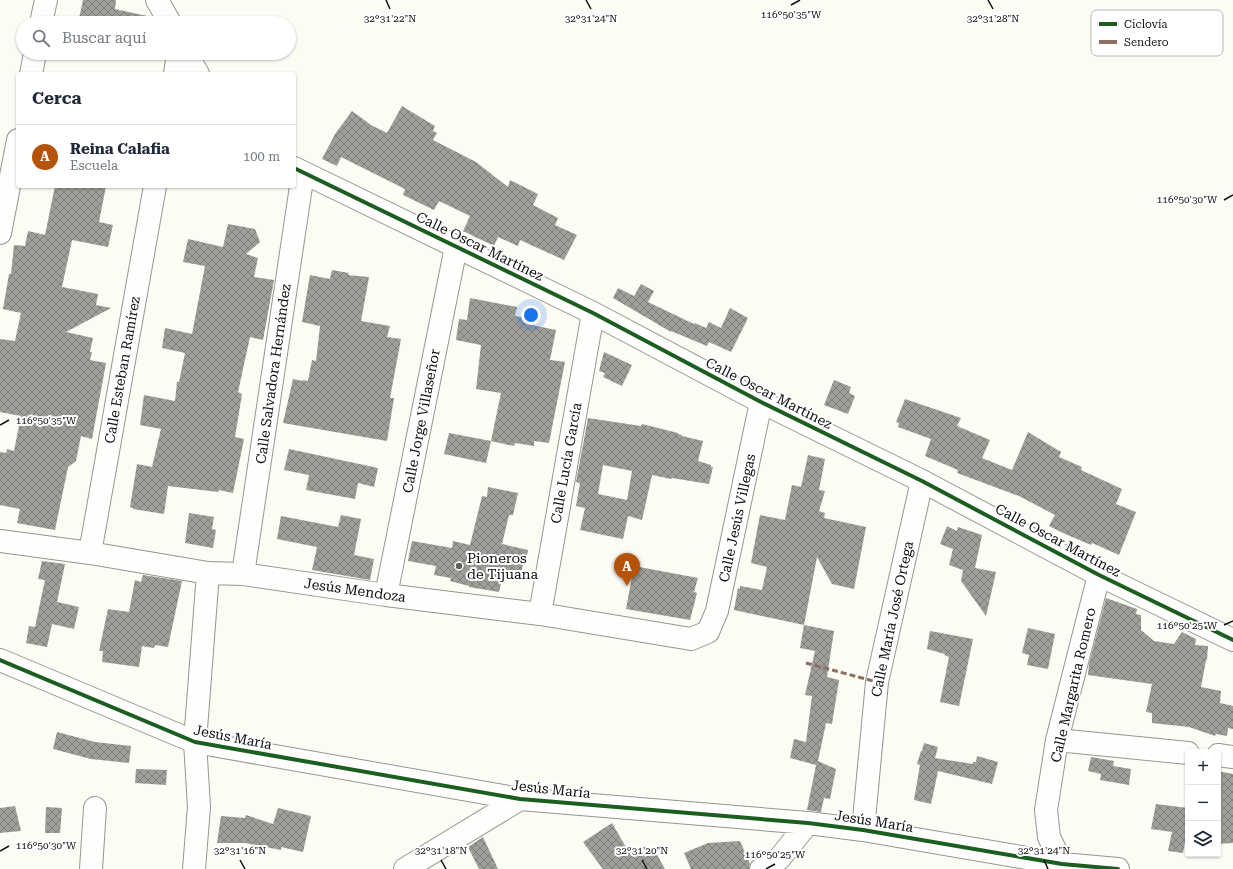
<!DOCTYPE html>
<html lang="es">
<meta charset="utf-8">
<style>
:root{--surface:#fff;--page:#f2f2f3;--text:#1f2937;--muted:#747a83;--line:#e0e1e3;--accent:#b45309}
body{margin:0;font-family:"Roboto Serif",serif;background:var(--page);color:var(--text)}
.controls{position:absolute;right:12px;bottom:12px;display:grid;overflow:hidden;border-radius:4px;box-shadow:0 1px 3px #0004}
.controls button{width:36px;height:36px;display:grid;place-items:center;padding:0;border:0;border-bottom:1px solid var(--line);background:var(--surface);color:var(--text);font:20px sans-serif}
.you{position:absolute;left:531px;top:315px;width:14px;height:14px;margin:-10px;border:3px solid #fff;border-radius:50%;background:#1a73e8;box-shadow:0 0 0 6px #1a73e833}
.badge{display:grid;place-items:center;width:26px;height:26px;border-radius:50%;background:var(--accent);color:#fff;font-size:13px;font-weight:700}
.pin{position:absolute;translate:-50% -33px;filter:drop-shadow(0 1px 2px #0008)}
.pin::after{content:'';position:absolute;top:21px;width:14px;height:12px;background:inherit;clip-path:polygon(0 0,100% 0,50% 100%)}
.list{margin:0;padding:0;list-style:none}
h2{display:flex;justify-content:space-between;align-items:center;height:52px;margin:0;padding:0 16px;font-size:17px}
h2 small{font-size:13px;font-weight:400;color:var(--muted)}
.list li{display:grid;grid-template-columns:26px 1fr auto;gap:12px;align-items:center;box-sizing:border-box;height:64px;padding:0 16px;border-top:1px solid var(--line)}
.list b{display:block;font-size:15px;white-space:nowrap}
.list p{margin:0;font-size:13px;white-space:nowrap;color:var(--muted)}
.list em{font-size:13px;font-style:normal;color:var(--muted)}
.icon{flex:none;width:22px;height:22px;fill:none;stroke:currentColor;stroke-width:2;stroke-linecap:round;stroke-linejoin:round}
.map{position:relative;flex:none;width:1233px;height:869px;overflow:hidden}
.search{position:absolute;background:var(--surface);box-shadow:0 1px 3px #0004;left:16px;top:16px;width:280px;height:44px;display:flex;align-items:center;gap:10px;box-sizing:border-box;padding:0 14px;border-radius:22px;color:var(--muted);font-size:15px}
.panel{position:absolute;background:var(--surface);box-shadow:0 1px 3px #0004;left:16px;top:72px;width:280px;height:116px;border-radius:4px}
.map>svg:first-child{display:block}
</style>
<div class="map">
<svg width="1233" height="869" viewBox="0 0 1233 869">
<defs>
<pattern id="building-cross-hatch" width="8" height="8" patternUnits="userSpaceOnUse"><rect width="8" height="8" fill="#9f9e99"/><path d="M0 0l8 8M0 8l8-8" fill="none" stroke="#807f7b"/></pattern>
</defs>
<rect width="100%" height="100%" fill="#fcfbf4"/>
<path fill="url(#building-cross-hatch)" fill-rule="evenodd" d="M83,0h33l-1,9 32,7 -1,7h-68z
M402,106l33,20 -2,5 4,2 -4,7 43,22 32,25 2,-7 28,14 -5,11 25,13 -3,7 22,10 -13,25 -44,-20 -2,6 -20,-9 -4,9 -31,-15 7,-15 -31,-15 -5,9 -31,-15 2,-6 -64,-32 -4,9 -15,-7 13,-25 17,-23 19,14 16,8z
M55,186h51l-7,36 14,3 -5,22 -36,-7 -10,47 36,7 -2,11 15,3 -45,24 27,6 -3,14h2l-2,8 16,3 -14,76 -11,-3 -5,25 -8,6 -13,63 -38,-7 3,-14 -20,-4v-53l6,1 1,-4 7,2 7,-35 -21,-4v-73l15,2 6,-28 -18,-4 6,-35h2l3,-29 11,1 3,-15 17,4z
M228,224l27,5 5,13 -14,12 12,4 -4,19 20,3 -11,60 -13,-3 -12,55 4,2 -7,43 9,2 -11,54 -14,-3 -1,2 -50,-6 -4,28 -31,-5v-1l-3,-1 7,-43 15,3 9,-38 -21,-4 4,-30 31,6 2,-19h2l6,-29 -23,-5 3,-20 27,6 13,-68 -22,-4 5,-23 35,8z
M332,270l17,3 -1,2 21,2 -8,44 29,5 -3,11 14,2 -11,59h4l-7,43 -104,-18 10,-44 10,2v-1l5,1 4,-21 4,1 4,-35 -18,-4 8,-47 20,4z
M641,284l13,7 -6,11 46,22 1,-1 11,5 3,-6 12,6 9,-20 18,10 -17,34 -22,-10 -2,4 -36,-15v1l-58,-34 5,-10 16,8z
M470,298l47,9 -2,9 19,3 -2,6 24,5 -6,30 15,2 -16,81 -15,-2v5l-19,-3 -1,3 -23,-5 10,-48 -25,-4 5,-44 -25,-5 3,-21 8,1z
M604,352l28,13 -10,21 -19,-9 2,-4 -6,-2z
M834,380l17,7 -2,6 6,3 -7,18 -24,-9z
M905,399l56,19 -4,8 33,14 -8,18 30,12 16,-38 33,20 -2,5 23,10 -1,3 41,19 -6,15 20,8 -17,43 -27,-12 -1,2 -28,-12 -14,-7 6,-11 -36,-19 -62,-23 1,-3 -33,-14 6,-17 -33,-12 1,-4 -3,-1z
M588,418l53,8 1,-2 36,9v1l4,1v1l21,5 -5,20 13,4v2h2l-4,17 -37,-6 -1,1 -19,-4 -10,45 -14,-4 -5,23 -43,-9 5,-22 -9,-2 4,-23 -4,-1zM603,465l29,6 -5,29 -29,-6z
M449,433l42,8 -5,22 -42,-9z
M289,449l89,19 -4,19 -16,-4 -3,16 -49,-9 3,-15 -25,-5z
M808,455l17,4 -6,31 6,1 -6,20 6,2 -1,5 42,9 -12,62 -22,-5 -15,-27 -13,68 30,6 -7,46 12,3 -7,44 -6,-1 -8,38 18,8 -6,30 -6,-1 -3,14 -14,-2 9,-45 -26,-7 4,-19 12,3 6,-46 -7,-1 10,-44 -15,-3 4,-23 -70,-15 4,-22 2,1v-3l22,4 5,-23 -16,-4 9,-48 25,5 7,-35 9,2z
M488,487l30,6 -5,22h-4l-7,29 26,6 -3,15 -2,-1 -1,6h-18l-5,22 -30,-5v-1l-19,-5 1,-3 -17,-3 2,-9 -28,-5 4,-20 40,7 1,-7 17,4 12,-49 5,1z
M189,513l25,4 -2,12 4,1 -3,18 -28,-5z
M341,515l20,4 -7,36 20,4 -4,21 -58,-10 5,-23 -40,-8 4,-23 57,11z
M947,526l10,5 1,-4 24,8 -7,33 21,4 -10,44 -25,-35 2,-11 -14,-5 4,-16 -13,-5z
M42,561l23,3 -8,38 22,5 -5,22 -22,-5 -5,23 -21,-4 3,-17 6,1 10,-47 -7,-1z
M634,566l64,12 -4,14 3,1 -7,27 -64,-11z
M143,575l39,6 -14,66 -13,-2 -1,3 -12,-2 -3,21 -37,-5 1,-11h-4l9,-42 21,3 6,-32 6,2z
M1106,598l31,11 -1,5 5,1v15l13,11 20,3 8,-12 14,7 -1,6 13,1 -1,14h-1l-5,27 20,4 -1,12 13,3v23l-5,-1 -1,8 -11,-2 -1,2 -26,-9 -37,-4v-10l-6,-1 6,-28 -64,-9 1,-11z
M1028,628l27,6 -7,35 -21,-4 2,-10 -7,-2z
M930,631l43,8 -14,67 -19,-4 9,-45 -5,-2 1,-1 -18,-5z
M57,732l38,10 36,4 -2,17 -38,-4 -38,-10z
M924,743l14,4 -3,11 38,6v-2h3l1,-6 21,6 -6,22 -54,-13 -7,33 -17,-4 6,-35 -3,-1 4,-13h1z
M1091,757l23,4 -1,5 18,3 -2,16 -29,-5 1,-6 -13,-3z
M136,769l31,1 -1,15 -31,-2z
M1218,771l15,3v69l-15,1z
M1156,804l32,4v19l-5,26 -15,-2 4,-19 -21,-3z
M15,806l6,25 -21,2v-25z
M46,807l16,1 -2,25h-15z
M278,808l33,8 -8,36 -22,-5v3l-36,-7h-28l4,-27 24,2 1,-3 27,9z
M612,823l15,26 5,-2 3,7 8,-3 2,6 10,-6 10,18h-64l6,-3 -5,2 -19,-26z
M483,837l15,32h-19l-11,-22z
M740,841l10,23 -1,5h-58l-7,-16 24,-10z"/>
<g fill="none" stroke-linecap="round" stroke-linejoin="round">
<g stroke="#959592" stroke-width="24">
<path id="minor" d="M157,0l13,23
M41,23l5,-23
M186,53l12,21
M31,74l4,-21
M175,74l3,-21
M294,168l299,145 168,89 161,79 177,94 134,65
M0,233l18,-93
M0,541l90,12 118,20 35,1 143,21 154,19 151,25 17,-7 9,-21 44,-209
M90,553l65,-367
M243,574l60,-401
M386,595l70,-348
M540,614l53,-301
M0,660l195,82 325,57 288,24 55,7 199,34 56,5
M1057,740l131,13
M1218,755l15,2
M863,830l14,-148 45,-201
M1062,864l-13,-27 -3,-27 11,-70 42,-165
M91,869l4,-61
M194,869l5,-62 -4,-65 13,-169
M405,869l115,-70
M761,869l18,-10 29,-36"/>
</g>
<use href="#minor" stroke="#fffefd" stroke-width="22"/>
<path stroke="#8d6e63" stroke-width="3" stroke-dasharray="6 3" stroke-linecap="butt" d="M806,663l71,19"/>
<g stroke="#fff" stroke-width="6">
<path id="cycleway" d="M294,168l299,145 168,89 161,79 177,94 134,65
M0,660l195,82 325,57 288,24 55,7 199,34 56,5"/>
</g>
<use href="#cycleway" stroke="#1b5e20" stroke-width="4"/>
</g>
<path fill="none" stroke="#0e0e0e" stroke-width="1.5" d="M386,0l4,9M586,0l5,9M988,0l5,9M791,5l9,-5M1224,200l9,-5M0,425l9,-5M1224,625l9,-4M0,851l9,-5M240,860l5,9M441,860l5,9M642,860l5,9M1044,860l4,9M766,869l9,-5"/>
<circle fill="#61615e" stroke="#fff" stroke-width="1.5" cx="459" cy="566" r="4"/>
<g text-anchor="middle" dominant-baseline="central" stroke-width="4" stroke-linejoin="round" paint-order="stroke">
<g font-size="14" fill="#0e0e0e" stroke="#fff">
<text transform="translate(480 246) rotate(26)">Calle Oscar Martínez</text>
<text transform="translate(122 370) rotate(-80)">Calle Esteban Ramírez</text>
<text transform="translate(273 374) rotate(-82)">Calle Salvadora Hernández</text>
<text transform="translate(769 393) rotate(27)">Calle Oscar Martínez</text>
<text transform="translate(421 421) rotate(-79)">Calle Jorge Villaseñor</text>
<text transform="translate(566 463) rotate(-80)">Calle Lucía García</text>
<text transform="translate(737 518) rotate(-78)">Calle Jesús Villegas</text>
<text transform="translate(1058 540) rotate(28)">Calle Oscar Martínez</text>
<text transform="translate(355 590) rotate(8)">Jesús Mendoza</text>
<text transform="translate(892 619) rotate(-78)">Calle María José Ortega</text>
<text transform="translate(1073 685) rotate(-77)">Calle Margarita Romero</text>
<text transform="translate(233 737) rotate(11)">Jesús María</text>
<text transform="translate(551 789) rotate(6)">Jesús María</text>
<text transform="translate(874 821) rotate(9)">Jesús María</text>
</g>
<g font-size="14" fill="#0e0e0e" stroke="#fff" text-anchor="start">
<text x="467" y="558">Pioneros<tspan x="467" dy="16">de Tijuana</tspan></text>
</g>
</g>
<rect x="1091" y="10" width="132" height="46" rx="6" fill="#fff" stroke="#b7b7b7" stroke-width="1"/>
<rect x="1099" y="22" width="18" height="4" fill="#1b5e20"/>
<rect x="1099" y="40" width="18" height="4" fill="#8d6e63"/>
<g font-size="11" fill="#0e0e0e">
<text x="1124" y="28">Ciclovía</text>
<text x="1124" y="46">Sendero</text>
</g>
<g font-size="10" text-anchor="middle" fill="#0e0e0e" stroke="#fff" stroke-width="4" stroke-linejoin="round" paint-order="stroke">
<text x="791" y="18">116°50'35"W</text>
<text x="390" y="22">32°31'22"N</text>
<text x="591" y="22">32°31'24"N</text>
<text x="993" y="22">32°31'28"N</text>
<text x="1187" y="203">116°50'30"W</text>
<text x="46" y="424">116°50'35"W</text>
<text x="1187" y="629">116°50'25"W</text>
<text x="46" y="849">116°50'30"W</text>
<text x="240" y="854">32°31'16"N</text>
<text x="441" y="854">32°31'18"N</text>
<text x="642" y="854">32°31'20"N</text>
<text x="1044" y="854">32°31'24"N</text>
<text x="775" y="858">116°50'25"W</text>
</g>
</svg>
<div class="controls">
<button>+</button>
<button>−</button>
<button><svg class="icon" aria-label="layers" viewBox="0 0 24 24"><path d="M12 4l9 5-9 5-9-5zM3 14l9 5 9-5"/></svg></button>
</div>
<div class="you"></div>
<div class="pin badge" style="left:627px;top:586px">A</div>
<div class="search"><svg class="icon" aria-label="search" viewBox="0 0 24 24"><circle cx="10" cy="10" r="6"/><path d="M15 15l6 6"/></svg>Buscar aquí</div>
<section class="panel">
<h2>Cerca<small></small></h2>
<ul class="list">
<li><span class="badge">A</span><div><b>Reina Calafia</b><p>Escuela</p></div><em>100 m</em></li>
</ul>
</section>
</div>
